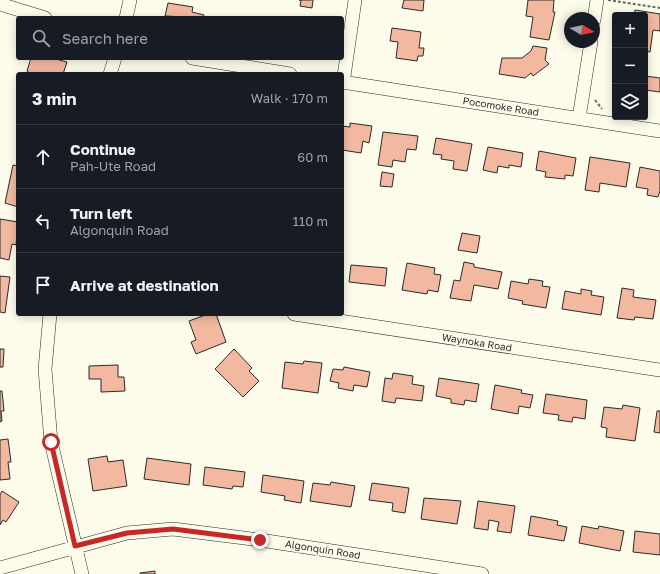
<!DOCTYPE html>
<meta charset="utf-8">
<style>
:root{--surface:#171b24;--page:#242831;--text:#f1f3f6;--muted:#9ea1a6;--line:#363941}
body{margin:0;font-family:"Golos Text",sans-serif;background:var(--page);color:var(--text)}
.controls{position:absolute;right:12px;top:12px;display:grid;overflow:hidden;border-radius:4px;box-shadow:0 2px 10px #0003}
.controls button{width:36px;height:36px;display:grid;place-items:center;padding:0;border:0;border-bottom:1px solid var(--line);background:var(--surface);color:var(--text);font:20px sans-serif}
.compass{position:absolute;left:564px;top:12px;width:36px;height:36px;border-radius:50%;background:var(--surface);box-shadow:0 2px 10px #0003;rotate:99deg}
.stop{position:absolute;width:12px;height:12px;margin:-9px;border:3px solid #c62828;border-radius:50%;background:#fff}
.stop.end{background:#c62828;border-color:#fff;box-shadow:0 1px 4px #0008}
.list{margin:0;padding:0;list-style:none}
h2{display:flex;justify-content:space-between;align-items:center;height:52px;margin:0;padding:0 16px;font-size:17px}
h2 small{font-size:13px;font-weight:400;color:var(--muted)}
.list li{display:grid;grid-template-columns:26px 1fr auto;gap:12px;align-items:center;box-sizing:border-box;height:64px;padding:0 16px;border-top:1px solid var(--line)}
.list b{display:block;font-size:15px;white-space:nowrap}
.list p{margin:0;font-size:13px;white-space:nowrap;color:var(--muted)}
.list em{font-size:13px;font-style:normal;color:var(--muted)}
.icon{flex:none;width:22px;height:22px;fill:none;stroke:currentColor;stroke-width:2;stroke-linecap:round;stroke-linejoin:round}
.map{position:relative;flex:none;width:660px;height:574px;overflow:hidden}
.search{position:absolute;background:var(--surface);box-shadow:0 2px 10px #0003;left:16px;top:16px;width:328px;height:44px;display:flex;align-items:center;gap:10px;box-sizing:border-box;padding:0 14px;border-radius:4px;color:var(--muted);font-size:15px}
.panel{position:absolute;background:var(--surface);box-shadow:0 2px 10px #0003;left:16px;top:72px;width:328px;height:244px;border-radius:4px}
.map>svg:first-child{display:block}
</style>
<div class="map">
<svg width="660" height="574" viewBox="0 0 660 574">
<rect width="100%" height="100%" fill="#fdfbea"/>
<path fill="#f2b8a0" stroke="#2b2b2b" d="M299,0h14l-1,8 -12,-2 1,-6z
M404,0h20l-1,11 -21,-3z
M528,0h26l-1,12h2l-6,28 -19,-3 3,-20 -7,-1z
M168,3l25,4 -1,5 12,3 -1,3 -38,-2z
M635,10l25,4v17l-7,-1 -3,22 -5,-1v-36h-11z
M392,28l29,4 -2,16h5l-1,8h-5l-1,5 -21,-3 2,-16 -8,-1z
M533,46l14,2 -2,12 4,4 -16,12 -2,-3 -6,5 -26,-4 3,-16h20l9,-7z
M31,58h21l15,4 -4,12h-32l-4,-3z
M645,76l15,2v14l-15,-2z
M350,123l22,3 -3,17 -6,-2 -2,12 -19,-3v-24l8,1z
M383,132l35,4 -2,14 -9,-1 -2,13 -12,-2 -1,7 -14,-2z
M436,138l36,6 -5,27 -14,-2 1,-8 -13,-2 1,-4 -9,-1z
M488,147l35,6 -2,14 -12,-2v3l-11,-2 -1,7 -14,-3z
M539,151l37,7 -3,18 -8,-1v4l-20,-2 1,-5 -10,-2z
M590,157l40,6 -4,24 -26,-4 -1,9 -14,-2z
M13,165l5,1v41l-13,-4z
M640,167l20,4v20l-2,6 -11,-2 1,-6 -12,-2z
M382,172l12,2 -2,13 -12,-1z
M0,219l18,3 -2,23 -4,-1 -3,16 -9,-2z
M462,233l18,3 -3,17 -19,-3z
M464,262l10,2v3l28,5 -4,17 -24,-4 -3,16 -21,-3 4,-18 6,1z
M407,263l28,5 -1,6 7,1 -3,17 -10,-2 -1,4 -25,-4z
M351,265l36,3 -2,18 -36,-4z
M0,276l10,1 -5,36 -5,-1z
M529,279l14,2 -1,5 8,1 -4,21 -24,-4 1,-3 -15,-3 3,-17 17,3z
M622,288l12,2 -1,7 23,3 -3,19 -18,-2 -1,3 -17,-2z
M581,289l11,2 -1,4 13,2 -3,18 -39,-6 3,-18 16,3z
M208,314h8l10,28 -30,12 -5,-12 5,-2 -7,-19z
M0,349h4l-1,18h-3z
M234,349l18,19 -3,3 10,10 -16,16 -28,-28z
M304,361l18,2 -4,30 -36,-5 3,-26 18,2z
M118,365v12h6l1,14 -24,1v-13h-12v-13z
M344,367l26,5 -3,15 -13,-2 -1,6 -15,-3 1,-5 -9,-2 3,-12 10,1z
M393,373l20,3 -1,8 12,2 -2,15 -26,-3 -1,5 -13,-2 3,-23 7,1z
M439,378l40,6 -3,18 -11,-2 -1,5 -13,-2v-4l-15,-3z
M495,385l27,5 -1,3 12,2 -3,13 -11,-2 -1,8 -27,-5z
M0,391h2l2,20h-3l1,10 -2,1z
M546,394l41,6 -2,19 -12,-2 -1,5 -14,-2 1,-5 -16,-2z
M623,405l17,3 -5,33 -29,-4 1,-9 -6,-1 3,-20 18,2z
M657,411h3v22l-6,-1z
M8,439l3,23h-3l2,17 -10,1v-40z
M107,456l1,6 15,-2 4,26 -34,5 -5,-32z
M147,458l44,6 -2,21 -45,-6z
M205,467l40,5 -2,15 -10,-1 -1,3 -29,-4z
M263,475l41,6 -3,22 -17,-3 1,-4 -24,-4z
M331,482l24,4 -4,21 -41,-6 3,-18 17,2z
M372,483l37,5 -4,25 -13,-2 1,-8 -24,-3z
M2,491l17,11 -13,20 -3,-2 -3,5v-30z
M424,498l37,3 -4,23 -36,-5z
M478,501l37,5 -4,27 -14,-2 2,-9 -10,-2 -1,10 -14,-2z
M531,516l27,5 -1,4 10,2 -3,14 -36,-6z
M582,526l16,3 1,-3 25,5 -4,20 -41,-8z
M635,531l25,3v21l-27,-3z
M155,571v3h-15v-1z"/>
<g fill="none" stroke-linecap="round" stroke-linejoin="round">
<g stroke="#2b2b2b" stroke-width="14">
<path id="minor" d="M0,4l45,14
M126,18l4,-18
M594,20l3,-20
M192,58l98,16
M110,74l5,-16
M342,82l318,49
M343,83l12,-83
M579,118l12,-76
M50,314l-5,55 6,73 31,132
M294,314l366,56
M0,568l127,-35 46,-4 87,11 222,34"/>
</g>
<path stroke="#6a6964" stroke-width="2" stroke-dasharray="3 2" stroke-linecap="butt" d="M608,0l52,8
M595,100l7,9"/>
<use href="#minor" stroke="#fdfbea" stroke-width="13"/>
</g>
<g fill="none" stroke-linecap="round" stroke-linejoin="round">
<path stroke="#c62828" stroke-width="5" d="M51,442l24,104 52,-13 46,-4 87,11"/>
</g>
<g text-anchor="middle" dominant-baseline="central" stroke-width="3" stroke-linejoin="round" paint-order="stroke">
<g font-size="10" fill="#2b2b2b" stroke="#fdfbea">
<text transform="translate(501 106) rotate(9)">Pocomoke Road</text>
<text transform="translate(477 342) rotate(9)">Waynoka Road</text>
<text transform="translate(323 549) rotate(9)">Algonquin Road</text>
</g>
</g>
</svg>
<div class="controls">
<button>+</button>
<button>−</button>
<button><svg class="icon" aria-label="layers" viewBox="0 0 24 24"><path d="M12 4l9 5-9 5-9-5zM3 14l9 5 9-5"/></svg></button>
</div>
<svg class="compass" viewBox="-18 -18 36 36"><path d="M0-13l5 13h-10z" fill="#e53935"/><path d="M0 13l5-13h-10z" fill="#9ea1a6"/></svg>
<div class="stop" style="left:51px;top:442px"></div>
<div class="stop end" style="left:260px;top:540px"></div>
<div class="search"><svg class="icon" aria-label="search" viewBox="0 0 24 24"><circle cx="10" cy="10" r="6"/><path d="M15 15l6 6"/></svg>Search here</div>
<section class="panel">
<h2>3 min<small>Walk · 170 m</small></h2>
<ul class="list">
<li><svg class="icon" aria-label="ahead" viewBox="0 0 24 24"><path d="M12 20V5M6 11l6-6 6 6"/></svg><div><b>Continue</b><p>Pah-Ute Road</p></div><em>60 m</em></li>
<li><svg class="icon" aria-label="left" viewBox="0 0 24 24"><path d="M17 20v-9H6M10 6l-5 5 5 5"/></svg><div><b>Turn left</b><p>Algonquin Road</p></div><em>110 m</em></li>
<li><svg class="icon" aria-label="arrive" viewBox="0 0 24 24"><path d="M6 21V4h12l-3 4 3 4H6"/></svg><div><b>Arrive at destination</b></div></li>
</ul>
</section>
</div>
